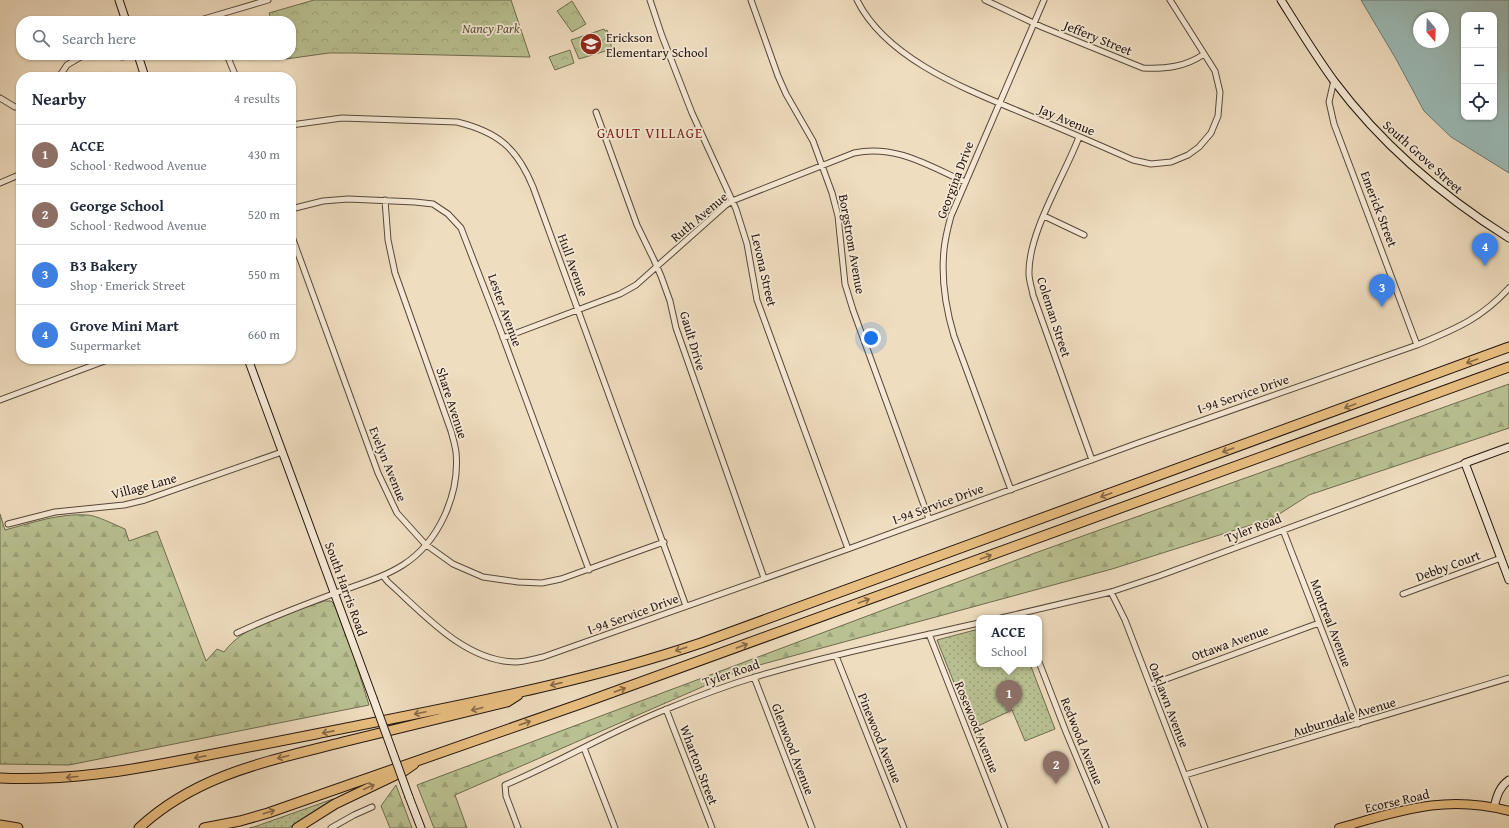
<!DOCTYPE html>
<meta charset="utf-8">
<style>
:root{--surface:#fff;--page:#f2f2f3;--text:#1f2937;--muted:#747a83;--line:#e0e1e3;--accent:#0f766e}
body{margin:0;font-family:"Gentium Book Plus",serif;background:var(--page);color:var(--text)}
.controls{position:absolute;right:12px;top:12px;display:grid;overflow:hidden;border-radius:8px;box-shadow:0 1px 3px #0004}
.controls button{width:36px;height:36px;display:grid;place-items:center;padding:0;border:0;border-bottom:1px solid var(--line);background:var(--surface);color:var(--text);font:20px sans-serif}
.compass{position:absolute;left:1413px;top:12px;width:36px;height:36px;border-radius:50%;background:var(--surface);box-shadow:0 1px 3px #0004;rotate:161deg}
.you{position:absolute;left:871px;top:338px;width:14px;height:14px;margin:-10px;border:3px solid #fff;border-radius:50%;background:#1a73e8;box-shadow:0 0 0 6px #1a73e833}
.badge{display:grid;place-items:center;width:26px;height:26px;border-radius:50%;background:var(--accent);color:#fff;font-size:13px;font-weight:700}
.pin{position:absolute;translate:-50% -33px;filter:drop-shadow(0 1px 2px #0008)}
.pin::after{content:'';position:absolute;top:21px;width:14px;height:12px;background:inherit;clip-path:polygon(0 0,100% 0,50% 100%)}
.popup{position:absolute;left:976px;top:615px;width:66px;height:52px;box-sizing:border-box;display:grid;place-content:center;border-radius:8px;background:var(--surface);filter:drop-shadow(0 1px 3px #0005);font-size:13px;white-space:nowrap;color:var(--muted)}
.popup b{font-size:15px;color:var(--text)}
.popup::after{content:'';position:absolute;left:50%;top:100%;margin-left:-8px;border:8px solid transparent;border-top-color:var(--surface)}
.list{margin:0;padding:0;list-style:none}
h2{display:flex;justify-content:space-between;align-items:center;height:52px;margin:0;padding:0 16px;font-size:17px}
h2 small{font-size:13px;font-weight:400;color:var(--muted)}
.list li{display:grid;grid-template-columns:26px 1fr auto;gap:12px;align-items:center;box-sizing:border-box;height:60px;padding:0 16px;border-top:1px solid var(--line)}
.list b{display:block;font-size:15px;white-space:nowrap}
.list p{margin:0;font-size:13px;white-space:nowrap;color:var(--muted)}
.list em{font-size:13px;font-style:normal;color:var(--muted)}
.icon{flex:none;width:22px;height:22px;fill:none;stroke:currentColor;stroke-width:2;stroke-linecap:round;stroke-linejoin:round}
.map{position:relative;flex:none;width:1509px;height:828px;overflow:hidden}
.search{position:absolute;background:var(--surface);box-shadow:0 1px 3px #0004;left:16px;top:16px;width:280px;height:44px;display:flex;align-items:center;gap:10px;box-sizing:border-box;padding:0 14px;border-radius:16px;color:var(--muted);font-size:15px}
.panel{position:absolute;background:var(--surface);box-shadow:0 1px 3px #0004;left:16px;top:72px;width:280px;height:292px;border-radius:16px}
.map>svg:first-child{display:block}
</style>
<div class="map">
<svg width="1509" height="828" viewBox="0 0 1509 828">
<defs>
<pattern id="grass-dots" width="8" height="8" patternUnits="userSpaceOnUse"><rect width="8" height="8" fill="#b9c192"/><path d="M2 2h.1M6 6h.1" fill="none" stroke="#9fa57d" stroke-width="1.8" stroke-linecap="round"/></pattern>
<pattern id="forest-firs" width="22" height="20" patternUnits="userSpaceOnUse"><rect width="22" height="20" fill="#b9c192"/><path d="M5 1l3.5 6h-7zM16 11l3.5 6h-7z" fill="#9fa57d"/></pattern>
<pattern id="park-crowns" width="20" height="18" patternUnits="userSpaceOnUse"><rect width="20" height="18" fill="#b9c192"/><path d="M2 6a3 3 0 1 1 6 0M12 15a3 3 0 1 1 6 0" fill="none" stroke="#9fa57d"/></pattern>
</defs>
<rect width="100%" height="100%" fill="#efddbf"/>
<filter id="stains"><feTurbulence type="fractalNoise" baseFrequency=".005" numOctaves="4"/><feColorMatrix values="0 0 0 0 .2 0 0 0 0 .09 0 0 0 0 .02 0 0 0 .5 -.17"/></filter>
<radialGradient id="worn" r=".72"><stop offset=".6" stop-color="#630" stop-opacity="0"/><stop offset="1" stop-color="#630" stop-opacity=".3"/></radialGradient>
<path fill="url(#grass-dots)" stroke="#6e6c50" d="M979,629v35h51l25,65 -30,12 -13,-31 -34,16 10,29 -6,-2 -45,-113z
M333,799l-44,29h-40l5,-1z"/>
<path fill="url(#forest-firs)" stroke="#6e6c50" d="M1509,384v44l-200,67 -36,23 -161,51 -371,101 -286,125 12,33h-33l-17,-43 618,-232z
M0,514l5,16c26,-7 55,-17 82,-15 9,0 28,10 38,14l4,12 28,-10 49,130 11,-12 7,3c21,-29 68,-39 100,-51h7l3,3 21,56 14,45 -300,60 -69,-1z
M396,785l16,43h-22l-9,-22z"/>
<path fill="url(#park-crowns)" stroke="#6e6c50" d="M314,0h197l19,57 -176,-4h-25l-43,6 -1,-4h6v-34h-19l-3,-8z
M572,1l14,23 -14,8 -15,-21z
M604,29l1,2 2,-1 5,19 -33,10 -8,-19z
M570,50l4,13 -19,7 -6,-13z"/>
<path fill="#9bbbb7" stroke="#6b7974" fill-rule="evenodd" d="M1361,0h148v173l-58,-36 -27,-26 -28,-52zM1464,15h30v102h-30zM1419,18h24v24h-24z"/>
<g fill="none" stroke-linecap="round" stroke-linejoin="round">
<g stroke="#57483b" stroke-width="7">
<path id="street" d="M650,0l12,36 30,77 44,96 11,35 10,56 91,249
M751,0l27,76 8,18 27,47 19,52 6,23 7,68 8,26 76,209
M857,0c30,61 114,91 173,116 35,14 69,29 103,44l18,4 20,-2 17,-7 11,-8 12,-14 7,-17 2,-24 -5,-21 -45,-71
M985,0l57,27 101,41c22,1 43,-1 61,-14
M197,21l71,-21
M112,55l11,2 7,-2
M227,55l9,22
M59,77l8,-12 17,-10
M1334,80l-5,22 5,22 83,221
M0,98l15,9h6
M596,112l41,113 17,35 7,16 9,25 6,27 88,250
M291,125l51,-7 115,4c41,10 60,26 76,65l153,419
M1079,137c-15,40 -51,95 -50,137 0,7 3,14 4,21l59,165
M0,183l21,-9
M291,209l32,-8 25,-2 67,3 18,2 15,10 13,14 39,101 89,241
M1044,216l40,19
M291,234l87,239 19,40 28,31 28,20 30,13 35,5 24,1 19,-4 103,-37
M503,338l117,-44 16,-9 90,-80 6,-4 122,-48c41,-9 75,13 111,29
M0,400l110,-41
M1011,490l-57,-154c-8,-27 -13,-57 -10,-86 1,-11 4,-23 7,-34l93,-216
M8,524l47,-12 69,-7 21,-5 137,-48
M1283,530l75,194
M383,576l5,6c36,32 76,79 127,80 9,0 19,-3 28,-5l305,-108 290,-106 279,-98c38,-16 64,-26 92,-57
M1111,592l14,28 80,208
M1403,594l98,-36
M1001,618l110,-26 48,-16 306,-113
M237,633c34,-16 69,-29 104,-42 22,-8 43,-14 62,-26 36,-23 57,-71 53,-113 -1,-7 -3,-14 -5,-21l-56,-158 -7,-33 -3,-40
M929,634l76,194
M836,656l68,172
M1039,662l27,70 40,96
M754,677l58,151
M1150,685l169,-62
M666,709l46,119
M584,748l31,80
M1185,775l324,-97
M331,828l23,-13 18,-8
M518,828l-12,-32 -1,-11c55,-23 106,-54 162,-76 29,-12 58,-23 88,-32 74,-22 149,-37 224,-54"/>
</g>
<g stroke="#24160f" stroke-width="9">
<path id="secondary" d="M119,0l7,21
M1281,0c17,27 34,55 53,81 48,64 108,115 175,157
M138,55l7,22
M248,359l125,339
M1509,447l-44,16 44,117
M409,797l12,31
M1494,807c3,-11 5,-20 15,-27"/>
</g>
<g stroke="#24160f" stroke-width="10">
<path id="primary" d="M1339,828c61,-17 106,-34 170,-17"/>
</g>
<g stroke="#24160f" stroke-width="11">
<path id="highway" d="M0,778c67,3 127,-7 193,-20 41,-8 82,-16 123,-24 129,-26 260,-49 385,-91l808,-296
M0,825l18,3
M139,828c58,-54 130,-67 204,-86 55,-13 109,-27 164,-40l11,-7
M204,828l36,-7 28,-8 315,-110 926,-336
M297,828l38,-24 69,-33 10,-7"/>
</g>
<use href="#street" stroke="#f5e9d5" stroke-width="5"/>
<use href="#secondary" stroke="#f5e9d5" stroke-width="7"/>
<use href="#primary" stroke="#e8be80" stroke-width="8"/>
<use href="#highway" stroke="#e8be80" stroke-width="9"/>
<g stroke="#24160f" stroke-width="9" stroke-linecap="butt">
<path id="secondary-bridge" d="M373,698l36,99"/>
</g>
<use href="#secondary-bridge" stroke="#f5e9d5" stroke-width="7"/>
</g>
<defs><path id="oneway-shaft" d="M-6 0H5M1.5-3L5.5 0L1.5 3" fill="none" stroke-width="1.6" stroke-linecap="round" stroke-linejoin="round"/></defs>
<g stroke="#866a48">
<use href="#oneway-shaft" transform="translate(1472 361) rotate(160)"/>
<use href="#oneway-shaft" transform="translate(1350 406) rotate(160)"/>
<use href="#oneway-shaft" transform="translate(1228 450) rotate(160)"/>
<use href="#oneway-shaft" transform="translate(1106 495) rotate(160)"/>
<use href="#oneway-shaft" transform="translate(986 557) rotate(-20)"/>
<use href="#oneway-shaft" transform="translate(864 601) rotate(-20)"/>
<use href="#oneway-shaft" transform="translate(742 646) rotate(-20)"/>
<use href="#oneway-shaft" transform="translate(681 649) rotate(162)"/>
<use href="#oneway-shaft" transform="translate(556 684) rotate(167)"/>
<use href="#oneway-shaft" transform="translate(620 690) rotate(-20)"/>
<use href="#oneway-shaft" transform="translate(477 709) rotate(166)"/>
<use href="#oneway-shaft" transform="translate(420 713) rotate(168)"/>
<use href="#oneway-shaft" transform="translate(525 723) rotate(-19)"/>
<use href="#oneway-shaft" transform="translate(328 732) rotate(169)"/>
<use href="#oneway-shaft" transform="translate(200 757) rotate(169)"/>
<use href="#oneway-shaft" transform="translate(283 757) rotate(166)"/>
<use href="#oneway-shaft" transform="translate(72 777) rotate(175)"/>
<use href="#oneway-shaft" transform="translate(369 787) rotate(-25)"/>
<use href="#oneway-shaft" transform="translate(269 812) rotate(-18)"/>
</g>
<defs>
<g id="school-disc" transform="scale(1.15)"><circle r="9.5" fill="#8f2418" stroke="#f5e9d5"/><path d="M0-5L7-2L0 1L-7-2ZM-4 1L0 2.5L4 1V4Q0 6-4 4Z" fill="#fff"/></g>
</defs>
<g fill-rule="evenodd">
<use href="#school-disc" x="591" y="44"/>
</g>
<g text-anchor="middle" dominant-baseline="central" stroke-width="3.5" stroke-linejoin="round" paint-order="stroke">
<g font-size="13" font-style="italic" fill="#58523d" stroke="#f5e9d5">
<text x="491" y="28">Nancy Park</text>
</g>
<g font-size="13" fill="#24160f" stroke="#f5e9d5" text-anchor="start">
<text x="606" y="37">Erickson<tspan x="606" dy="15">Elementary School</tspan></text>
</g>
<g font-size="13" fill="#24160f" stroke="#f5e9d5">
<text transform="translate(1098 38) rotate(22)">Jeffery Street</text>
<text transform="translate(1067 120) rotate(23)">Jay Avenue</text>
<text transform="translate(1423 157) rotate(42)">South Grove Street</text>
<text transform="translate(955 180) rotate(-69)">Georgina Drive</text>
<text transform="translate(1379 209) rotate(69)">Emerick Street</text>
<text transform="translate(699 217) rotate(-40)">Ruth Avenue</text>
<text transform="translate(852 244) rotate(80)">Borgstrom Avenue</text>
<text transform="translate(573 265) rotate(70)">Hull Avenue</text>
<text transform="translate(764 270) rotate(77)">Levona Street</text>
<text transform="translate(505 310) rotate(70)">Lester Avenue</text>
<text transform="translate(1054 317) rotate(72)">Coleman Street</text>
<text transform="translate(693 341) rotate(73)">Gault Drive</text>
<text transform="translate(1243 394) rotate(-19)">I-94 Service Drive</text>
<text transform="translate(452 403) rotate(72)">Share Avenue</text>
<text transform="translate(388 464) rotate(68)">Evelyn Avenue</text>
<text transform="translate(144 486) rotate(-15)">Village Lane</text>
<text transform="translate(938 504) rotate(-20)">I-94 Service Drive</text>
<text transform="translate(1253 528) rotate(-21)">Tyler Road</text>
<text transform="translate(1448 566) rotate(-20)">Debby Court</text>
<text transform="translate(346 589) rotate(70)">South Harris Road</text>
<text transform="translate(633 614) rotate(-20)">I-94 Service Drive</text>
<text transform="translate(1331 623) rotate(69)">Montreal Avenue</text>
<text transform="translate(1230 643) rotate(-20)">Ottawa Avenue</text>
<text transform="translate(731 673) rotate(-19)">Tyler Road</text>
<text transform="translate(1169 705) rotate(69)">Oaklawn Avenue</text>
<text transform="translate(1344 717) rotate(-17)">Auburndale Avenue</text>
<text transform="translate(977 727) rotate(68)">Rosewood Avenue</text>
<text transform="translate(880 738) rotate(68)">Pinewood Avenue</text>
<text transform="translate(1082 741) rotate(68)">Redwood Avenue</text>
<text transform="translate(793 749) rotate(69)">Glenwood Avenue</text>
<text transform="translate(699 765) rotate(69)">Wharton Street</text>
<text transform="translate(1397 801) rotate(-13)">Ecorse Road</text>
</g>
<g font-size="14" letter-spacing="1" fill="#7a1f14" stroke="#f5e9d5">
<text x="650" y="133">GAULT VILLAGE</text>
</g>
</g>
<rect width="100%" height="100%" filter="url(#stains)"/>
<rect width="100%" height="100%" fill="url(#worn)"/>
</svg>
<div class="controls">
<button>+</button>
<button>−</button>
<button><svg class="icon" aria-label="locate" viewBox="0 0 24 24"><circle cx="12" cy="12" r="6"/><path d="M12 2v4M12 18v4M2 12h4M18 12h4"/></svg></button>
</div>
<svg class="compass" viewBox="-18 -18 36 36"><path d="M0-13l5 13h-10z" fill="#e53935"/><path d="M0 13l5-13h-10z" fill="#747a83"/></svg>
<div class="you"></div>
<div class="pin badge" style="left:1009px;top:713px;background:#8d6e63">1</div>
<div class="popup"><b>ACCE</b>School</div>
<div class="pin badge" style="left:1056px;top:784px;background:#8d6e63">2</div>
<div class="pin badge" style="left:1382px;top:307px;background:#3f7fe0">3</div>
<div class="pin badge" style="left:1485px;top:266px;background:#3f7fe0">4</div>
<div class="search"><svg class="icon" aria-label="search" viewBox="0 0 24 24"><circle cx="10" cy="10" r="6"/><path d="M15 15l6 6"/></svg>Search here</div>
<section class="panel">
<h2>Nearby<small>4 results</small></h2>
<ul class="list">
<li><span class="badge" style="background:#8d6e63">1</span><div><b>ACCE</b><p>School · Redwood Avenue</p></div><em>430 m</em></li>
<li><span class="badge" style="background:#8d6e63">2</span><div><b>George School</b><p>School · Redwood Avenue</p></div><em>520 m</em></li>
<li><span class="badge" style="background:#3f7fe0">3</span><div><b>B3 Bakery</b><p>Shop · Emerick Street</p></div><em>550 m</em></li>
<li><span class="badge" style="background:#3f7fe0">4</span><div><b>Grove Mini Mart</b><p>Supermarket</p></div><em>660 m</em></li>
</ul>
</section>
</div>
